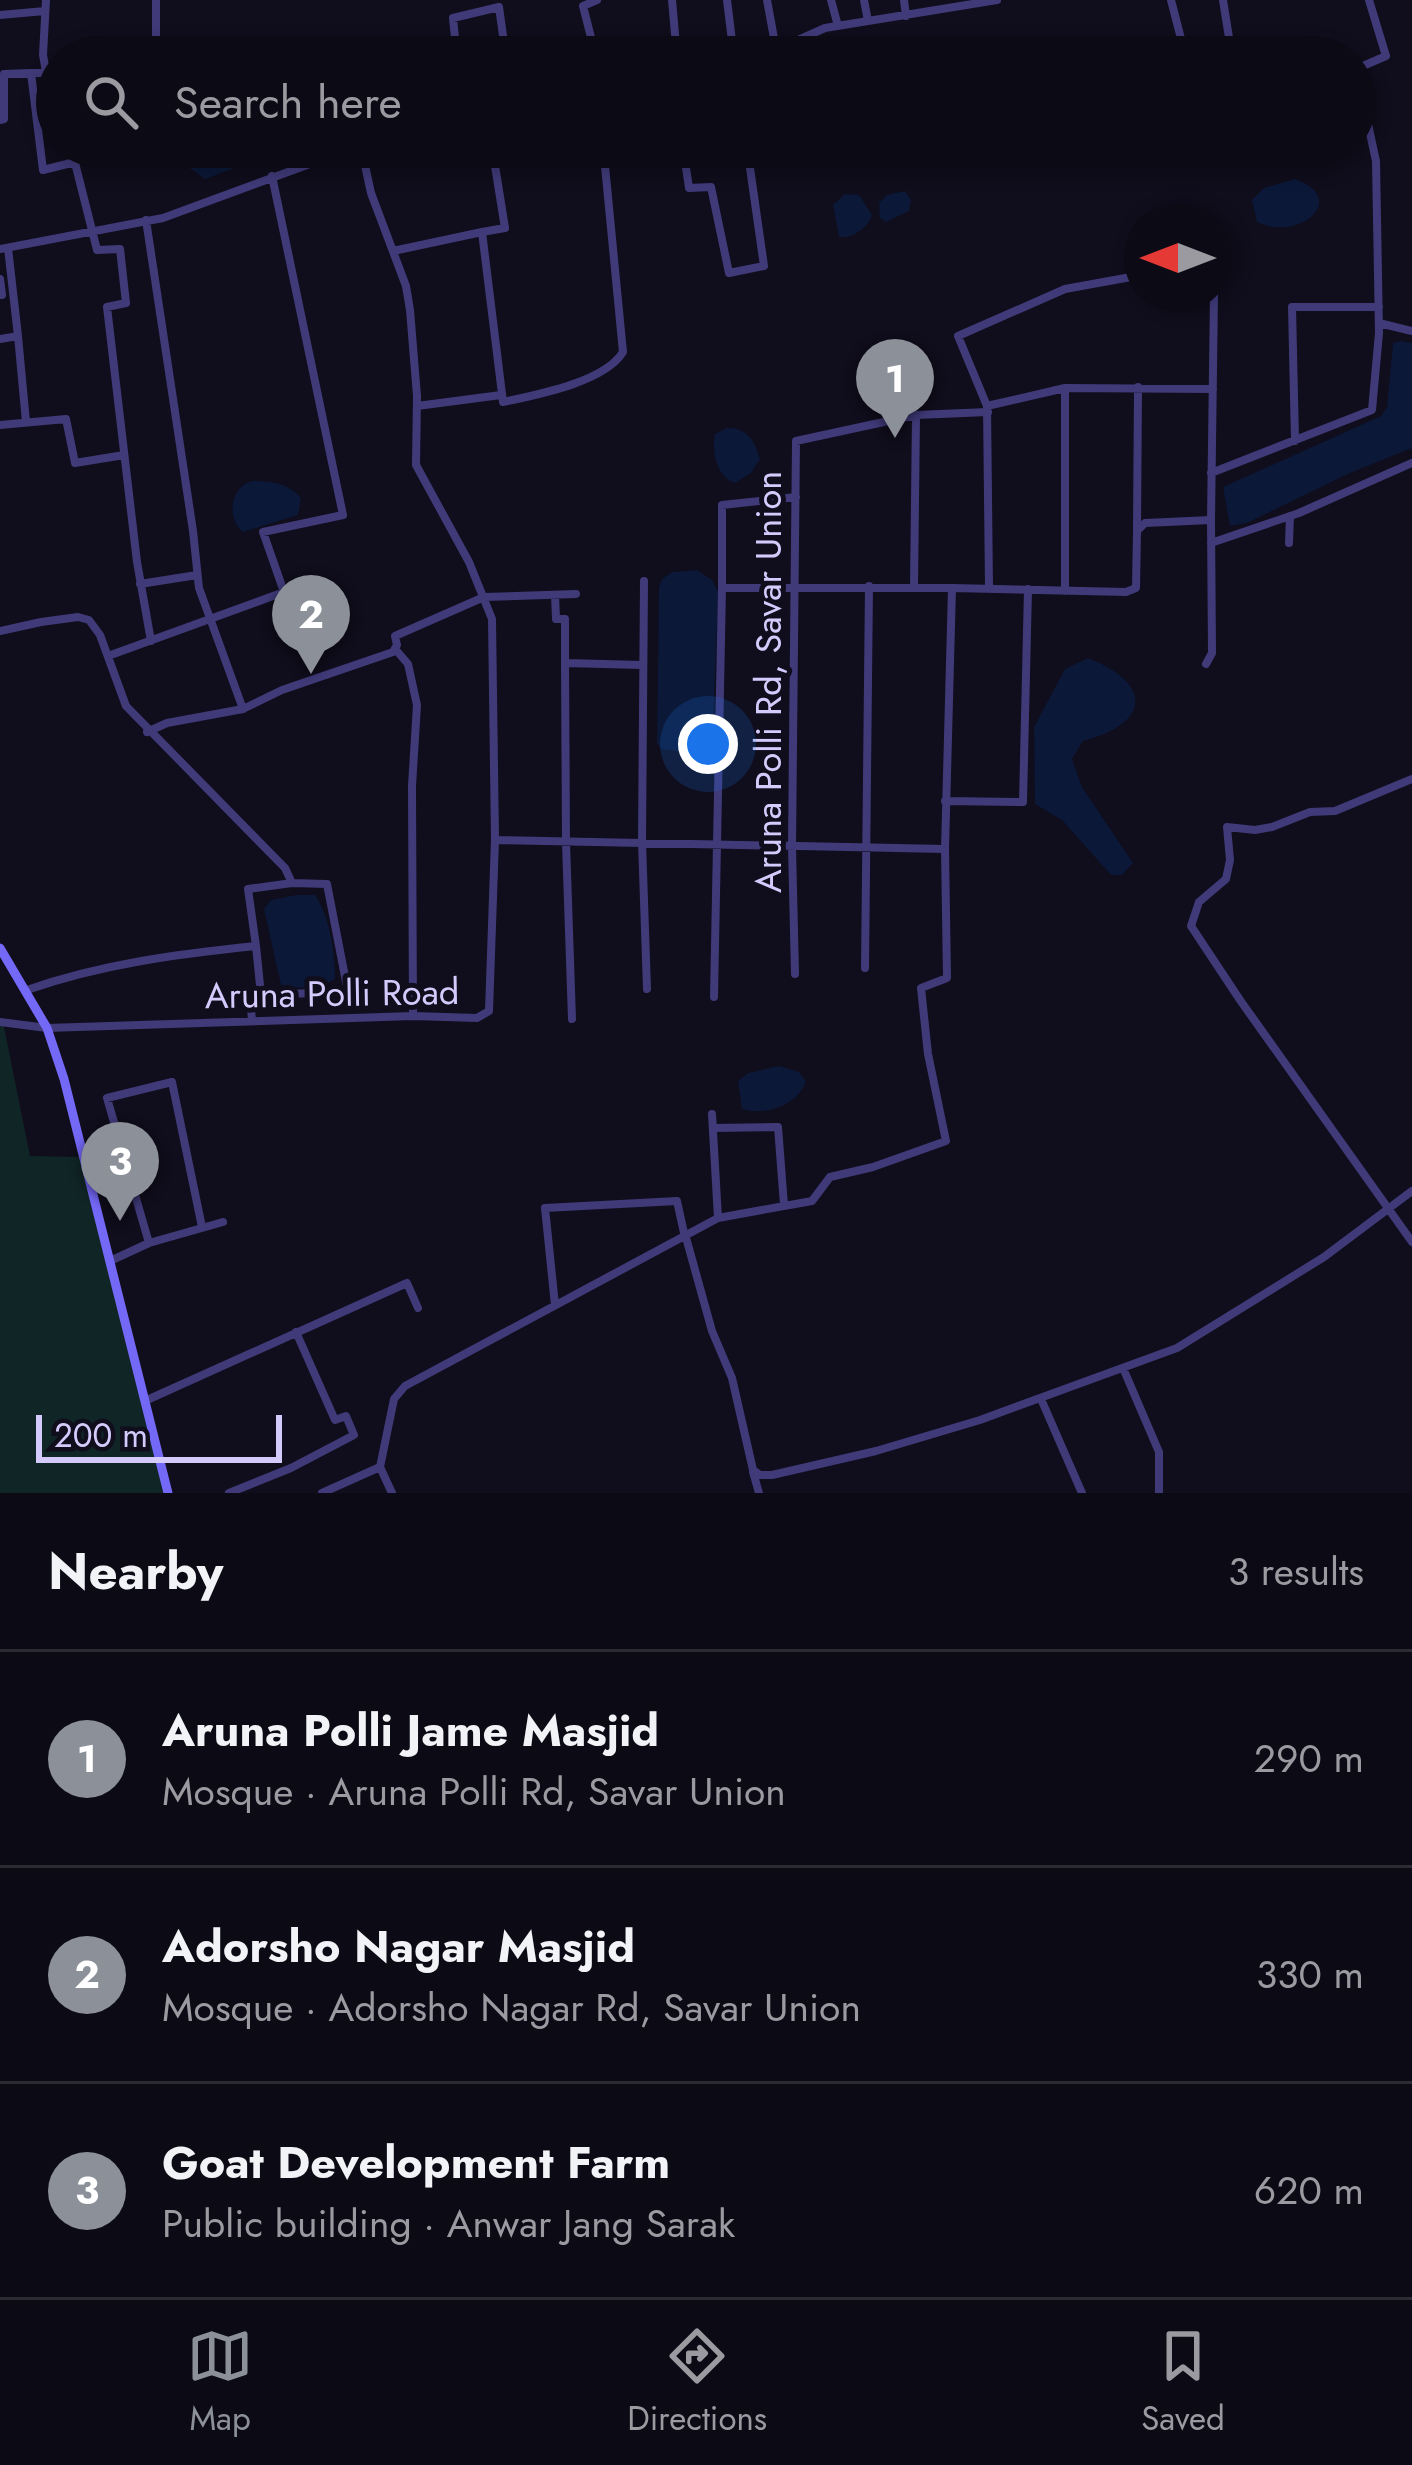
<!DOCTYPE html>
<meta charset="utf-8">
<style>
:root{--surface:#0c0a15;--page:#1a1822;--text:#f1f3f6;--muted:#9a9aa0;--line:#2c2b34;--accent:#8c9099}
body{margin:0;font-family:Jost,sans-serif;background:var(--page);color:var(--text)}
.compass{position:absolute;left:1124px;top:204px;width:108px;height:108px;border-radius:50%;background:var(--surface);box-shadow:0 6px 18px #0003;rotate:270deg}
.scale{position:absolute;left:36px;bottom:30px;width:246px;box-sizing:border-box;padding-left:12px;border:6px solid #d4cbfc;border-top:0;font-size:33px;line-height:42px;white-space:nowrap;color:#d4cbfc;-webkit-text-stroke:9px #100d1c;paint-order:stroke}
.you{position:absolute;left:708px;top:744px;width:42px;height:42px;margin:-30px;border:9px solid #fff;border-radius:50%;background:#1a73e8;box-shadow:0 0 0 18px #1a73e833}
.badge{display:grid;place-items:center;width:78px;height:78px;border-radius:50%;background:var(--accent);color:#fff;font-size:39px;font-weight:700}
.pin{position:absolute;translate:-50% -99px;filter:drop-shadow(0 3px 6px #0008)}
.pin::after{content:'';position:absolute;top:63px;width:42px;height:36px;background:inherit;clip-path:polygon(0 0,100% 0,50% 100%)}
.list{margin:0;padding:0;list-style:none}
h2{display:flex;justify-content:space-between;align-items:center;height:156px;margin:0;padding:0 48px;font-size:51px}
h2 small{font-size:39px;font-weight:400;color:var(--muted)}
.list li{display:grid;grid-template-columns:78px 1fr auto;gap:36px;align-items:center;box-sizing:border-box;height:216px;padding:0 48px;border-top:3px solid var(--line)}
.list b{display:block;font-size:45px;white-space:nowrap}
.list p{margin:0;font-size:39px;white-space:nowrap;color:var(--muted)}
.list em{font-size:39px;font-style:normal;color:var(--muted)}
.icon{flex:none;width:66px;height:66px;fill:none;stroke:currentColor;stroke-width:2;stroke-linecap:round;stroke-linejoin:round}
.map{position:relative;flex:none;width:1412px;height:1493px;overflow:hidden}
.search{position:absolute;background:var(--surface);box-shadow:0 6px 18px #0003;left:36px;right:36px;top:36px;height:132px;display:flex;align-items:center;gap:30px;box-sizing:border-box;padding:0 42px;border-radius:66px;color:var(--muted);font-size:45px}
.sheet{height:804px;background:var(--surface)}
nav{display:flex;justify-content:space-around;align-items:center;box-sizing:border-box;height:168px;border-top:3px solid var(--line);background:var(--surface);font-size:33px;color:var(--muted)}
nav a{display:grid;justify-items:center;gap:6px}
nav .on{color:var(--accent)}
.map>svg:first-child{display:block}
</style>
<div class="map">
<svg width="1412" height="1493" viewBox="0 0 1412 1493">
<rect width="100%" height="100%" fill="#100d1c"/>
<path fill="#102526" d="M0,1022h3l27,134 53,1 83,336h-166z"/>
<path fill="#0b1837" d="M174,147h102l-4,7 -67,25 -21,-15z
M1295,179c55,19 5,64 -38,43l-5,-22 12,-12z
M905,191l6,9 -2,11 -23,11 -6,-4 -1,-15 8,-8z
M845,194l14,1 13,20c-4,13 -19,24 -33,22l-6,-32z
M1400,341l12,2v105l-62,25 -103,50 -17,3 -7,-39 158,-71 6,-9 6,-64z
M727,428c20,-1 28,13 33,31l-9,14 -16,10c-18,-6 -24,-31 -20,-49z
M252,481c19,0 36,2 49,17l-3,17 -55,17c-17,-14 -13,-45 9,-51z
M697,570l15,10 6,12 -5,140 -6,15 -22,5 -24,-3 -4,-6 2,-156 3,-8 10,-7z
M1088,658c66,26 62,66 -5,83l-11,18 10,28 51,76 -11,12h-11l-49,-55 -27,-16 -1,-77 31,-58z
M296,895h19c15,22 20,57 20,84 -14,9 -39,11 -54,6l-17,-76 7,-9z
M779,1066l20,6 7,9c-8,25 -41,35 -64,28l-4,-28 10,-8z"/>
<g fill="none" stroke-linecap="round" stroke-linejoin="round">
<path stroke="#403a79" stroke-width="8" d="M46,0l-3,55 14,77
M156,0v57
M672,0l5,57
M727,0l7,57
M767,0l9,49
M831,0l7,26
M864,0l4,21
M904,0l2,16
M1171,0l14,54 45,-10 -7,-44
M0,15l45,-4
M457,57l-4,-39 46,-11 7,50
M596,57l-13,-51 14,-6
M733,57l47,-9 45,-20 172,-28
M31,73l12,97 32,-8
M0,120l4,-1v-45l53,-2
M71,147l26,103 23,-1 6,54 -19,4 30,255 14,79
M361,147l10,46 35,93 4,24 7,86 -1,69 53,97 23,57 3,221
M614,147l1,8 68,-8
M683,147l6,41 22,-1 18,86 35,-7 -17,-119
M146,220l47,311 6,57 44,121 39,-19 111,-38 4,-7 -2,-9 89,-39 92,-3
M482,232l23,-4 -13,-81
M8,248l10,88
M0,249l163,-31 193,-71
M393,251l89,-19 21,170c33,-7 102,-20 120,-50l-18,-186 12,-11
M0,279l2,16
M1379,323l33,8
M0,339l18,-3 8,86
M417,406l84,-11
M987,406l-29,-70 107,-47 77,-14
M0,425l66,-6 9,44 49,-8
M1295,441l-3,-134h87
M1211,473l161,-63 7,-77 -3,-172 -20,-92 30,-13 -17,-56
M1137,529l1,-142
M1211,543l88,-30 113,-50
M1289,543l1,-27
M644,581l-2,261 5,147
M140,584l57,-9
M914,587l2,-172 72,-3
M989,587l-2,-181 78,-18 148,1
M722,588v-83l74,-8
M1065,591v-203
M555,595l1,24h9v44
M0,631l41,-9 37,-5 11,3 11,15 26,71 159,162 7,15 -44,6 8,57c-78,8 -155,18 -229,44
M396,650l12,14 9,41 -5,81 1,230
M108,656l176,-64 -21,-60 80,-17 -71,-339
M1206,664l6,-11 -1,-133
M147,732l20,-9 76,-14
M1412,779l-77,32 -25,1 -38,15 -17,3 -28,-3 3,33 -4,19 -27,23 -8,24 49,74 172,242
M945,801l78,1 5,-213
M256,946l5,49
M865,968l4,-382
M795,974l-3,-127 4,-406 120,-26
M714,997l8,-409h230
M572,1019l-6,-176 -1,-180 77,2
M252,1021l-2,-26 98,-3 -21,-108 -35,-1
M0,1022l47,6 366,-12 64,2 12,-7 6,-171 450,9 7,-261 174,4 10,-4 1,-57 8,-8 66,-3 3,-226
M712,1114l6,104
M713,1128l65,-1 6,78
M685,1234l27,97 20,47 21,92 7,5h12l104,-24 104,-31 197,-72 147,-91 88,-66
M149,1243l-42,-145 65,-16 30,145
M110,1261l39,-18 74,-21
M555,1305l-10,-97 132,-7 7,32
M1123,1368l36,84v41
M1041,1399l41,94
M147,1400l260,-117 11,25
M380,1467l12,26
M753,1472l6,21
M229,1493l62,-25 63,-33 -8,-19 -11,4 -39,-88
M322,1493l58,-26 14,-68 11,-13 313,-168 94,-17 18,-24 43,-10 73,-26 -18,-87 -7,-66 26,-10 -2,-129"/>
<path stroke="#7468f6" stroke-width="9" d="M0,948l47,80 17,51 104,414"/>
</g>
<g text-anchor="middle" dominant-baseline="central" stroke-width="10" stroke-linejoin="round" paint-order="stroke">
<g font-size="36" fill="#d4cbfc" stroke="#100d1c">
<text transform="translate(768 682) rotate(-90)">Aruna Polli Rd, Savar Union</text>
<text transform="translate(332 993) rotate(-1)">Aruna Polli Road</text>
</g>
</g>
</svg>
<svg class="compass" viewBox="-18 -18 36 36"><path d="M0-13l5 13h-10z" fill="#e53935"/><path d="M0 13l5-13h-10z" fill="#9a9aa0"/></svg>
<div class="scale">200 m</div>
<div class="you"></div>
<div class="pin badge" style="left:895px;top:438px">1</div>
<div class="pin badge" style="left:311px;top:674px">2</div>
<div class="pin badge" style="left:120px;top:1221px">3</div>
<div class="search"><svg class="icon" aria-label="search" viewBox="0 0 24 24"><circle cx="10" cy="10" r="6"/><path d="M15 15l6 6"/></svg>Search here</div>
</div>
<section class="sheet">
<h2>Nearby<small>3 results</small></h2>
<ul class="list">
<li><span class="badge">1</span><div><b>Aruna Polli Jame Masjid</b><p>Mosque · Aruna Polli Rd, Savar Union</p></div><em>290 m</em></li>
<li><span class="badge">2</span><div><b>Adorsho Nagar Masjid</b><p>Mosque · Adorsho Nagar Rd, Savar Union</p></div><em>330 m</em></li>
<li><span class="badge">3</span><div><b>Goat Development Farm</b><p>Public building · Anwar Jang Sarak</p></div><em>620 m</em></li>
</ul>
</section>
<nav>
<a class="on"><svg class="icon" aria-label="map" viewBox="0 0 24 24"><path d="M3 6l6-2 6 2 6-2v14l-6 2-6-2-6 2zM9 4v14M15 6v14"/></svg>Map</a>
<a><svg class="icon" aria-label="directions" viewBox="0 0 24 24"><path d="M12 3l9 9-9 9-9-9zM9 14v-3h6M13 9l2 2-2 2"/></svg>Directions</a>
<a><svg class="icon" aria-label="saved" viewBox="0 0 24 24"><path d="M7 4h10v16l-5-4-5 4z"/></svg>Saved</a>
</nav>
